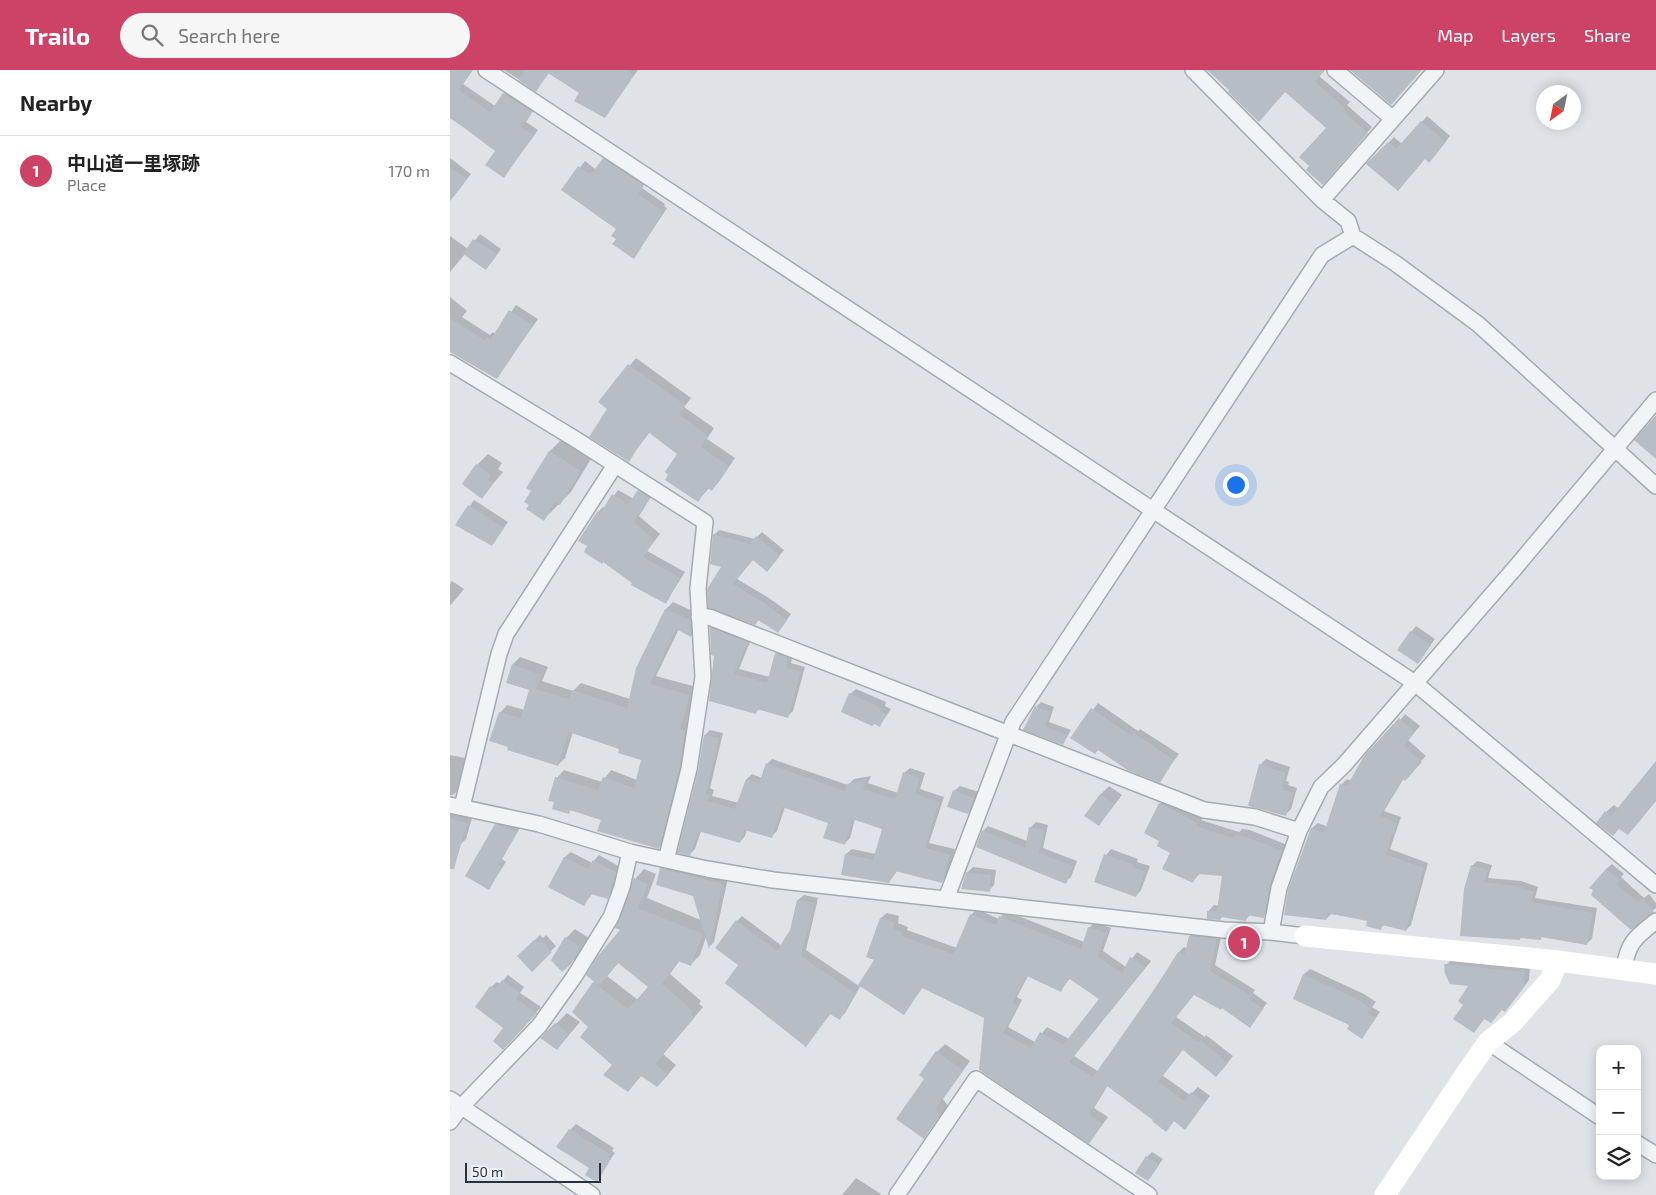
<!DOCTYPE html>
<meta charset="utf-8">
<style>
:root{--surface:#fff;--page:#f6f6f6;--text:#222;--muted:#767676;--line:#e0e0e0;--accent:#cd4365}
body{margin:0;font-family:"Exo 2","Noto Sans JP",sans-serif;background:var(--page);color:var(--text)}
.controls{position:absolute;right:15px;bottom:15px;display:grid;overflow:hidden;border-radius:10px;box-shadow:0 2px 12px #0003}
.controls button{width:45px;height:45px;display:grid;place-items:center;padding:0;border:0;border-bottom:1px solid var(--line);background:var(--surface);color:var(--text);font:25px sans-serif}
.compass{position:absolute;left:1086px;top:15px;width:45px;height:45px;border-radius:50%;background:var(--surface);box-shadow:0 2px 12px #0003;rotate:213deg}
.scale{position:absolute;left:15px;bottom:12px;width:136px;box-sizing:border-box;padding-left:5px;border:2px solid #28323f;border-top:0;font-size:14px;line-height:18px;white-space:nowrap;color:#28323f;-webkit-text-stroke:4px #eef2f6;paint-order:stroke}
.you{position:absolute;left:785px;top:414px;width:18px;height:18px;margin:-12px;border:4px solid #fff;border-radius:50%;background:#1a73e8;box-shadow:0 0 0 8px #1a73e833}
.badge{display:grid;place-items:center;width:32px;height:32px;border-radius:50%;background:var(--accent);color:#fff;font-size:16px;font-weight:700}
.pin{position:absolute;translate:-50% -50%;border:2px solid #fff;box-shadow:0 1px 5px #0006}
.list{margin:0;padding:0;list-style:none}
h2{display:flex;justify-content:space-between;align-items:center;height:65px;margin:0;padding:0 20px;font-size:21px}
h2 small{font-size:16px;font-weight:400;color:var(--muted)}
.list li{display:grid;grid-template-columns:32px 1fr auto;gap:15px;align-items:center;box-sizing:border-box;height:70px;padding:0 20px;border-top:1px solid var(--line)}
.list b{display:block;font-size:19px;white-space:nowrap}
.list p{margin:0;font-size:16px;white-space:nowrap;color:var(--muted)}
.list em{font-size:16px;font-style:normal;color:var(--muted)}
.icon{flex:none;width:28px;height:28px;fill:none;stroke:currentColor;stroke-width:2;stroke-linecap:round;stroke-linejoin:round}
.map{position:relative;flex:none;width:1206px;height:1125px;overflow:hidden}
header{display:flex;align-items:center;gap:30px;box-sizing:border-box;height:70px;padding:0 25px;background:var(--accent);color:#fff}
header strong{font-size:24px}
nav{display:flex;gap:28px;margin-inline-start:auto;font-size:18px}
.search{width:350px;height:45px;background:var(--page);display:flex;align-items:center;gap:12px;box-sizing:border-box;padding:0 18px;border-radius:28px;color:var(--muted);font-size:19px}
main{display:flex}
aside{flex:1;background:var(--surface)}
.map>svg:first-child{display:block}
</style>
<header>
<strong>Trailo</strong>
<div class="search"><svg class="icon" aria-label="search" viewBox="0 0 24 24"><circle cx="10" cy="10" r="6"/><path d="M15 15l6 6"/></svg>Search here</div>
<nav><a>Map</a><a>Layers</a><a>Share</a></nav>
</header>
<main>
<aside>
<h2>Nearby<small></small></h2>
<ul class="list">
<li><span class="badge">1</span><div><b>中山道一里塚跡</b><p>Place</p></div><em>170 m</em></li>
</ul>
</aside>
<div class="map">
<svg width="1206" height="1125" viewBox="0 0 1206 1125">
<rect width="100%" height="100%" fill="#dfe3e8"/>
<path fill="#0003" fill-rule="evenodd" d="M0,0h23l-10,14 32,22 14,-18 27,18 -10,16 12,8 -34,47 -7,-27 -47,-32z
M54,0h134l-33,46 -24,-23 -32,-20 -13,17z
M757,0h117l-5,6 31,26 -3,3 25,22 -44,51v-50l-43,-37 -54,-1z
M977,46l23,20 -16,20 -66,8 26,-27 8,7z
M159,84l39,25 -6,9 23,16 -1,2 3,2 -33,50 -16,-19 -1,-10 -55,-39 23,-29 10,8z
M0,88l21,16 -21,27z
M30,164l21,15 -10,14 -5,5 -21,-14 -15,18v-36l18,13z
M0,227l17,14 -5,6 28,18 3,-3 3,2 20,-29 22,14 -42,59 -46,-36z
M186,288l55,40 -7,9 30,21 -7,11 28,19 -17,25 -7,7 -2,-2 -11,13 -19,-48 -29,-21 -22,28 -19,-51 -9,-7z
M111,370l30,19 -20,33 -27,27 -14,-14 3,-14 -6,-3 23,-37z
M38,384l14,9 -4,6 5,3 -21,25 -5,-32z
M194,416l10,6 -15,24 21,18 -13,17 38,21 -19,30 -33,-19 -53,-43 18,-28 5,-5 2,1 13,-18 16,9z
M24,430l34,22 -16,23 -35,-20z
M269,460l36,9 7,-7 22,18 -12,15 -19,-6 -16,20 32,19 22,16 -13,18 -19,-12 -4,4 -32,-57 -9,-32z
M2,511l12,8 -14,17v-22z
M223,532l24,11 1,15 -7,8 -12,-7 -23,47 40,11 -9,35 5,1 -26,117 -7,7 -57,-28 -31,-9 -3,2 -11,-34 7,-8 38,12 9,-12 26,10 5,-21 -21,-11 -48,-16 -8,26 -7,7 -49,-18 -9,-34 7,-8 17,5 6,-21 -17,-25 7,-7 28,10 -6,14 31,10 8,-8 49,16 36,-90z
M266,553l36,14 -13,32 31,8 6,-23 5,-5 12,4 -2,10 14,4 -12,44 -5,5 -28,-8 -5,5 -39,-58 -5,-27z
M966,556l19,13 -17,23 -7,-30z
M406,619l30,13 -1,4 6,3 -11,16 -30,-31z
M591,632l13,5 -5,15 22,8 -8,14 -38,-15 11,-22z
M648,633l40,28 2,-2 39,25 -20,27 -87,-44z
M955,644l15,12 -12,14 18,16 -22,22 -20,33 17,6 -11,32 38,14 -17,62 -5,5 -22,-5 -4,3 -12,-8 -37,-6 -5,5 -41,-5 27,-86 6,-5 10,4 13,-42 6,-6 4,2z
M260,660l13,3 -13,55 4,2 -2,6 27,7 8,-24 5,-5 10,4 5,-14 5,-5 76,26 6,-6 17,-3 -3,7 30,10 6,-20 6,-5 15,5 -5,16 24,8 -15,46 26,6 -8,27 -5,5 -45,-10 -8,11 -43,-28 6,-5 24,5 7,-26 -28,-9 -5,19 -5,5 -15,-21 -45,-15 -8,24 -5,5 -25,-7 -2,7 -5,6 -39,-11 -6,18 -5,5 15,-119z
M0,685l15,3 -6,31 -6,6h-3z
M816,689l24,8 -4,14 3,1 -1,3 9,3 -6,21 -6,6 -25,-50z
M1206,693v38l-28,33 -22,-22 8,-7 4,3z
M510,716l19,6 -6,16 -5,5 -14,-22z
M659,716l13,9 -23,30 1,-30z
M716,728l37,19 -2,3 38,12 3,-3 8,1 37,15 -17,65 -6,6 -14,-1 -4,4 -23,-3 -3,3 -12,-7 6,-7 5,1 4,-31 -23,-2 -7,8 -32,-41 -1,-36z
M0,737l4,6 18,5 -6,21 -6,6 -10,-3z
M51,749l20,7 -19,33 4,3 -17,26 7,-63z
M586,752l12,3 -5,23 34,13 -6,16 -6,5 -82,-51 5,-5 39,15 3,-13z
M661,779l27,10 -1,3 13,4 -9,24 -5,6 -30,-41z
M121,782l21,11 7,-8 21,12 -7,25 -6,5 -14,-4 -9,11 -34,-18 15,-29z
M1027,791l15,4 -4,13 33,3 17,6 -3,11 62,10 -5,31 -6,5 -43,-8 -3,3 -18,-2 -2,2 -48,-73z
M217,793l61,15 -14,64 -5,5 -3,-10 -6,18 -10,10 -10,-5 -10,14 31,27 -2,3 4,3 -40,47 13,11 -9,11 -25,-1 -14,15 -39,-63 -15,-15 21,-31 27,-52 13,-50 9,-10 12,5 -9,24 54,22 -7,-25 -33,-26zM169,892l31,25 -12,13 -31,-24z
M1162,794l12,10 -3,3 23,21 5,-4 7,9v5l-25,20 -25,-59z
M523,797l23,3 -2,15 -5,5 -22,-17z
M354,825l14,3 -12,52 53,36 17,-26 5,-42 6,-5 12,3 -1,7 10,4 -1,3 50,18 14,-33 6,-6 22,10 7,-8 78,31 5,-14 6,-6 16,6 -8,23 23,16 11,-15 14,9 -77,95 25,16 80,-120 5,-5 3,2 3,-13 6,-6 26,3 -7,32 40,25 -2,3 14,10 -12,17 -60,-27 -19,24 29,20 1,-2 27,21 -11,14 -39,-21 -21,26 28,20 8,-8 12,9 -25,32 -11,-7 -8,9 -11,-11 -47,-34 -14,23 14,9 -19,25 -104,-125 -62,-30 -19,27 -43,-29 -16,28 -5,5 -9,-5 -25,32 -66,-80 -3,-44 5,-5 40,30 9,-16 7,-30zM578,906l33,14 9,-12 31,21 -32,40 -22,-12 -12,15 -27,-15 14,-27 -5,-3z
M125,859l14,9 -9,16 -10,9 -4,-25z
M90,865l3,3 3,-3 10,11 -24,24 -13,-14z
M1001,890l79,7 -1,13 -19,25 -25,13 -11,14 -9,-28 6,-19 -25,-20z
M860,899l54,25 12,8 -4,5 8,5 -18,25 -11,-13 -56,-26 9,-24z
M58,905l16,12 -4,6 21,14 -32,36 -18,-56 6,-5 3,2z
M117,943l13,9 -23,27 -15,-11z
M495,974l25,17 -27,38 5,7 -24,31 2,-58 11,-27z
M126,1054l38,24 -2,3 3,2 -19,27 -26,-50z
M702,1082l11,7 -15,21 -1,-23z
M406,1108l25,16 -1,1h-38z"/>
<path fill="#b6bdc5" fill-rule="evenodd" d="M0,0h22l-13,20 31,22 13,-19 29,19 -11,15 12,8 -29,43 -19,-13 10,-14 -45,-34z
M75,0h101l8,5 -29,43 -31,-17 5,-8 -31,-20 -12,19 -18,-12z
M757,0h118l-10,12 30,26 -2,3 25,22 -45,52 -17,-15 3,-4 -10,-9 27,-29 -41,-36 -26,30 -31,-30 1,-2z
M900,0h72l-31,35z
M971,51l25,21 -17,21 -4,-4 -27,32 -32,-27 22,-22 8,7z
M153,88l41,27 -6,9 23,16 -1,1 2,2 -28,46 -22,-15 4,-5 -5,-3 5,-7 -55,-39 17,-24 11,8 3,-3 1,1z
M0,97l17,12 -17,22z
M23,169l24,15 -11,16 -23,-16z
M59,240l24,15 -36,54 -47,-27v-34l34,22 3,-3 4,2z
M178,294l57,41 -6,9 29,22 -7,11 28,19 -17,25 -5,-3 -9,14 -33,-22 3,-5 -3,-3 12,-18 -29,-22 -19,30 -40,-25 18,-28 -9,-7z
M1206,345v44l-22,-19z
M99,381l32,20 -21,34 -5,-3 -11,19 -18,-12 3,-4 -5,-3 7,-11 -5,-3z
M26,394l15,11 -3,5 5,4 -11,15 -20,-15z
M188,420l12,8 -16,24 21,18 -12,17 37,21 -14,26 -35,-19 1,-2 -29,-21 -1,2 -18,-12 3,-6 -9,-5 19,-29 3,2 12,-20 16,10z
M18,435l36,23 -12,18 -37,-21z
M263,464l37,10 6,-8 24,20 -13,16 -14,-12 -20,24 31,19 23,17 -9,13 -20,-13 -3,5 -47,-17 -1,-19 14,-22 -11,-3z
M215,539l25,11 1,17 -15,-8 -26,55 40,11 -10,34 5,1 -5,37 -21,82 -62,-18 4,-11 -31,-10 -1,4 -17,-5 2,-7 -6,-1 7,-24 43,13 5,-13 31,11 7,-28 -23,-7 1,-4 -50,-17 -11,34 -51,-16 1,-3 -19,-6 10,-29 22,6 8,-28 -23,-7 6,-19 29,11 -5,14 33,10 3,-9 55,18 9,-40z
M260,557l38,15 -14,32 33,9 8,-30 13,5 -2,10 15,4 -13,46 -31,-9 -1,5 -47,-13 5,-45 -3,-1z
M960,561l21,14 -13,19 -21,-14z
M399,623l32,15 -1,4 6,2 -6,13 -6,-3 -2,2 -31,-14z
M585,636l15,6 -5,14 22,9 -4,10 -40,-15z
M641,638l41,28 2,-3 40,27 -14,23 -31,-12 -31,-21 -3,4 -25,-16z
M949,648l16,14 -11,14 18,16 -17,19 -2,-2 -23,37 17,7 -12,31 39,14 -18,63 -24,-6 -1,5 -15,-4 1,-5 -40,-8 -1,7 -42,-5 4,-25 23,-62 13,5 16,-49 7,2 17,-30z
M254,665l15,3 -13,56 3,1 -1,6 27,8 11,-30 13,4 7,-20 79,28 2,-7 19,-4 -3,9 32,10 8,-27 17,6 -5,16 24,8 -14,46 25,7 -8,28 -47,-12 -6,12 -48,-8 4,-21 28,6 9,-31 -30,-10 -7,26 -22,-7 5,-15 -46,-16 -10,31 -28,-8 -4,13 -42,-12 -8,25 -13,-3 21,-82z
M1206,691v40l-28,34 -9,-6 -6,7 -17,-13 9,-12 6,5z
M809,694l27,9 -4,13 2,1 -1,3 10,3 -7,23 -38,-10z
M503,720l21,8 -6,16 -21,-7z
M650,724l14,10 -15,22 -15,-10z
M709,733l39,20 -2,3 37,12 2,-3 9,1 38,15 -12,34 -6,33 -17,-3 -1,6 -25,-4 -1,3 -13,-1v-8h10l5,-35 -25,-2 -4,9 -31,-14 8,-16 -13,-7 2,-5 -15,-8z
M0,748l17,5 -13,46h-4z
M45,754l22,8 -19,33 4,2 -13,23 -24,-14z
M579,757l15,3 -5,23 34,13 -7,18 -90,-37 6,-17 43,18z
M654,784l30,11 -1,2 12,5 -9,25 -42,-15z
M114,787l24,12 5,-9 23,12 -8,27 -17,-5 -7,12 -36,-19z
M1021,795l17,5 -4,12 32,4 18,6 -3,10 62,11 -6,32 -46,-8v3l-21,-2v2l-60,-4 4,-47z
M210,798l63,16 -14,65 -16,-53 -37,-11z
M1156,799l14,11 -4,4 22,18 5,-3 11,13 -23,18 -40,-35 2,-5 -4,-2z
M516,802l25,3 -1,17 -29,-3z
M184,808l14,6 -10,24 65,26 -12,32 -13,-5 -16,23 31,27 -2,3 4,3 -40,47 13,11 -11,12 -16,-11 -13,16 -25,-17 9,-10 -32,-28 8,-10 -16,-15 21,-30 35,27 20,-22 -30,-24 -19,23 -13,-11 11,-18 23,-27 -5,-2z
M347,830l17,3 -13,53 54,37 -15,27 -10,-6 -24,33 -81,-64 13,-18 -23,-17 21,-28 41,31 13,-21z
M520,844l26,11 3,-9 82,33 7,-22 18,6 -8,24 24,16 8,-16 16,10 -77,95 24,15 64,-91 21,-34 6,4 5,-20 28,3 -7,32 41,25 -2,3 14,10 -13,19 -28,-20 -1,2 -27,-15 -23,28 27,19 2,-2 28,23 -12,14 -33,-27 -25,32 26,19 7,-9 14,10 -20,28 -11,-9 -8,11 -14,-11 1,-1 -46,-34 -18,28 14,10 -14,20 -110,-74 5,-52 -62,-30 -18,27 -46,-30 16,-25 -8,-3 14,-39 14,4 -1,7 10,4 -1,3 51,18zM577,906l34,16 7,-14 31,21 -36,46 -23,-13 -9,16 -28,-15 15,-27 -6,-3z
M115,867l16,10 -10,17 -9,8 -11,-12z
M84,870l3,3 3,-3 12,12 -20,20 -15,-16z
M994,894l81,8 -1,15 -19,25 -3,-2 -11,13 -7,-4 -10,14 -21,-14 10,-14 -5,-4 10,-15 -18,-2 -5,-10z
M853,904l52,24 16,10 -3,5 8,5 -14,21 -15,-10 2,-4 -56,-26z
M52,910l18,13 -4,6 21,14 -34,37 -10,-9 10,-13 -28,-21 15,-21 5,3z
M105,953l14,11 -12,16 -17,-12z
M486,981l27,19 -27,38 4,7 -16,24 -28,-20 28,-40 -5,-4z
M119,1059l41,25 -2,3 3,2 -14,23 -12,-7 4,-7 -33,-21z
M696,1086l13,9 -11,16 -13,-8z"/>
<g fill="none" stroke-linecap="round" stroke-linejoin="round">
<g stroke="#a4aab2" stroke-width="18">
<path id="street" d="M36,0l929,613 241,202
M743,0l129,130 26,21 5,15 42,27 83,61 178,162
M885,0l58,49
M872,130l114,-130
M0,293l125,76 130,83 -7,66 5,89 -14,92 -23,91
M249,547h10l495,193 51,7 44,14
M0,735l89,19 91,28 77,17 66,11 451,50 47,2 34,4
M12,737l37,-153 7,-20 109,-169
M496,829l67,-177 309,-467 31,-19
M821,862l8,-44 20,-57 22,-44 23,-22 171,-197 141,-168
M1174,898c4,-26 12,-31 32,-47
M1038,972l112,75
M0,1029l142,96
M0,1052l11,-15 78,-81 35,-49 37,-60 11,-30 8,-35
M1187,1073l19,12
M447,1125l79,-116 173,116"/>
</g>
<use href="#street" stroke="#f1f4f6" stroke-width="15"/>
<path stroke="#fff" stroke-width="21" d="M855,866l253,25 98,13
M935,1125l82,-123 21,-30 24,-19 38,-43 8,-19"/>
</g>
</svg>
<div class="controls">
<button>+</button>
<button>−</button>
<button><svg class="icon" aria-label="layers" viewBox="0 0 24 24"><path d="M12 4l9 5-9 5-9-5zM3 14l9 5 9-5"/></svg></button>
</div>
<svg class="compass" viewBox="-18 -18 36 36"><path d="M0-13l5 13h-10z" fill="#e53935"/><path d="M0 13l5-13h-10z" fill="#767676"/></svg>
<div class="scale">50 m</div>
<div class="you"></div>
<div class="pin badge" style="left:794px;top:872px">1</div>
</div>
</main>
